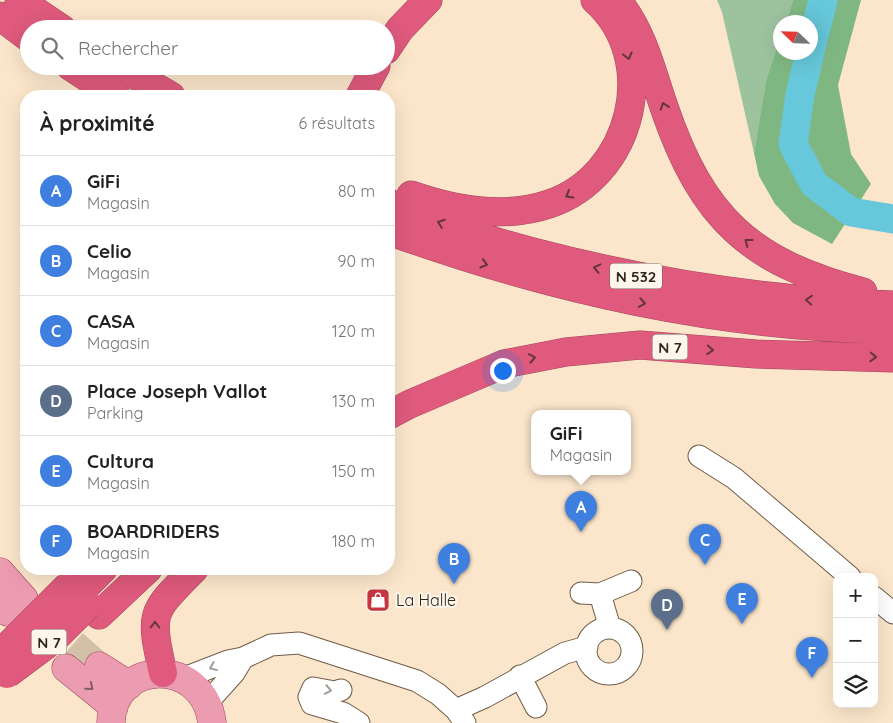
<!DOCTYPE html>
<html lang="fr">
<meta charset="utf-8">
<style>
:root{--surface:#fff;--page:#f6f6f6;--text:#222;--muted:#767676;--line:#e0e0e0;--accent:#db2777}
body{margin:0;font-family:Quicksand,sans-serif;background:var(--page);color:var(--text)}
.controls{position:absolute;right:15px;bottom:15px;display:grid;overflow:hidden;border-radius:10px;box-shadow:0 5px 20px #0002}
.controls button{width:45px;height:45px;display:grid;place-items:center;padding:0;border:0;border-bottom:1px solid var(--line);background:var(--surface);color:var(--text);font:25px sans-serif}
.compass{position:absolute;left:773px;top:15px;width:45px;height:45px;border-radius:50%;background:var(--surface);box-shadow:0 5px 20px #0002;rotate:293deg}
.you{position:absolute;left:502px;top:370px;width:18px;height:18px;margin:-12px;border:4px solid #fff;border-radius:50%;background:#1a73e8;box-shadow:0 0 0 8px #1a73e833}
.badge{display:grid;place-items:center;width:32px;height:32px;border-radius:50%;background:var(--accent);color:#fff;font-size:16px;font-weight:700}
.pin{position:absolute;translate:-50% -41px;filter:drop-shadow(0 1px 2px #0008)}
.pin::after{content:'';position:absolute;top:26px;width:18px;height:15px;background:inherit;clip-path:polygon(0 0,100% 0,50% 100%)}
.popup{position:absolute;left:531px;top:410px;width:100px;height:65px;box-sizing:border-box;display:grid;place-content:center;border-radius:10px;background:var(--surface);filter:drop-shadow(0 1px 4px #0005);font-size:16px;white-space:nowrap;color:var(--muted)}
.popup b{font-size:19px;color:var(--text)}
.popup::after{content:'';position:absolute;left:50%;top:100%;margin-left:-10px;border:10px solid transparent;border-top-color:var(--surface)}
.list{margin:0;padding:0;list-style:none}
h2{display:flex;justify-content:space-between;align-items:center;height:65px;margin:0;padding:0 20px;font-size:21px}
h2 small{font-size:16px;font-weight:400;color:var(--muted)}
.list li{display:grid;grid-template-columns:32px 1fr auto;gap:15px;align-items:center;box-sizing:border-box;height:70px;padding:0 20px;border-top:1px solid var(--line)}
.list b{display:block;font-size:19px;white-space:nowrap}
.list p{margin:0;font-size:16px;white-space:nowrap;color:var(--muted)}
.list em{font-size:16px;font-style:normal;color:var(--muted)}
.icon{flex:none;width:28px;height:28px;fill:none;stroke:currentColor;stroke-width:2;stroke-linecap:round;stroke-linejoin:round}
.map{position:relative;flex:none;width:893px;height:723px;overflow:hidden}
.search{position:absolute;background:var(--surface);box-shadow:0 5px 20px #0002;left:20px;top:20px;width:375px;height:55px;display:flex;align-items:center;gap:12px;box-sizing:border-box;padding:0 18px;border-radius:28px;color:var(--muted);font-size:19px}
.panel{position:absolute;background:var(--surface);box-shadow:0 5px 20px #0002;left:20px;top:90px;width:375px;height:485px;border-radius:20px}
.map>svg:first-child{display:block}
</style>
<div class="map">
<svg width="893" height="723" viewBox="0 0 893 723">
<rect width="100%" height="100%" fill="#fbe6cb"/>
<path fill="#9dc29e" d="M717,0h76l-7,22h-6v16l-14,42 -12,73 -32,-141z"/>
<path fill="#7fb782" d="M793,0h68l-23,85 13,69 20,30 -39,60 -39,-21 -18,-19 -16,-28 -5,-23 12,-73 14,-42v14h30v-30h-24z"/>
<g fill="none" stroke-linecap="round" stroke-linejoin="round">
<path stroke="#66c8da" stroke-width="29" d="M810,52l-10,43 -7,49 21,40 37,28 42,7
M810,52l13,-52"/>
<path stroke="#d2c0a8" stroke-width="28" stroke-dasharray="28 14" stroke-linecap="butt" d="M42,616l57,50"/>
<g stroke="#6e5c45" stroke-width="23">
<path id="minor" d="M699,456l35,22 116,99
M581,593l19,1 31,-13
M600,594l10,34
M874,597l19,16
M586 651a23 23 0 1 1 46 0a23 23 0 1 1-46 0Z
M520,676l16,31
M184,678l44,-17 15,-3 28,-13 28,-2 118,38 21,13 18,16 9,13
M341,690l-6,2 -22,-4 -4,9 3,7 31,9 16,10
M207,703l27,-30 9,-15
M456,710l29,-13 80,-44 22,-6"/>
</g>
<g stroke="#a1485b" stroke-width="29">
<path id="major" d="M0,572l24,27
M0,603l8,9
M99,666l30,19
M66,668l48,39
M111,723c1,-64 93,-67 101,0"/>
</g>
<g stroke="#a1485b" stroke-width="29">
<path id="highway" d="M19,0l43,29
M617,0c26,32 34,69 47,107 38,111 85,155 199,185
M0,16l29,22
M386,50l14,-21 28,-29
M70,66l46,30
M119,66l52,30
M360,96l16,-30
M411,195c43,15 94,24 138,9 83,-27 113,-144 46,-204
M389,203c45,21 95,36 144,49 118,31 238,49 360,53
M389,231c164,59 329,96 504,99
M389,415l21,-11 94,-40 62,-12 74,-7 116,9 137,4
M77,595l26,-26
M99,615l49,-46
M163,673c-14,-62 -12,-60 31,-104"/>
</g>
<use href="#minor" stroke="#fff" stroke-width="21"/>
<use href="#major" stroke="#ec9cb0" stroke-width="28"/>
<use href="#highway" stroke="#df5a7c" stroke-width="28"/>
<g stroke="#a1485b" stroke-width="29" stroke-linecap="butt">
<path id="highway-bridge" d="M0,654l68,-68
M7,674l47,-35 34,-34"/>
</g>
<use href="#highway-bridge" stroke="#df5a7c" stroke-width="28"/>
</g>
<defs><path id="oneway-chevron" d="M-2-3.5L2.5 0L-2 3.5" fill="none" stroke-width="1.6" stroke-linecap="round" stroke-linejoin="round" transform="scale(1.25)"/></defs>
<g stroke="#64363a">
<use href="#oneway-chevron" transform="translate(628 56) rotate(76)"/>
<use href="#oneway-chevron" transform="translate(664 106) rotate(-109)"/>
<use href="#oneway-chevron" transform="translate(569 195) rotate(150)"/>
<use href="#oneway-chevron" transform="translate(441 223) rotate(-160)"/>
<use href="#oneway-chevron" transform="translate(748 242) rotate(-142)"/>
<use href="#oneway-chevron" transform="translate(484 264) rotate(17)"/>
<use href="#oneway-chevron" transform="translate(597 268) rotate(-167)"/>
<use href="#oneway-chevron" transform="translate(809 300) rotate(-175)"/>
<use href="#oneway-chevron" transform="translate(642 303) rotate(10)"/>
<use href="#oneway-chevron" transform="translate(710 350) rotate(4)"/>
<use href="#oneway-chevron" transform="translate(873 357) rotate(2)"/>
<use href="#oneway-chevron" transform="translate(532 358) rotate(-11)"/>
<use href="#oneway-chevron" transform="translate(155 625) rotate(-90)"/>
</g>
<g stroke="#a19e99">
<use href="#oneway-chevron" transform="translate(213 667) rotate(158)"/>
<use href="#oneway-chevron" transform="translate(328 690) rotate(11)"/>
</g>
<use stroke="#845c5f" href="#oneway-chevron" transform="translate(90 687) rotate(40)"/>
<defs>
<g id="shop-square" transform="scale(1.25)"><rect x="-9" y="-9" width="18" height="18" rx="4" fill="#c63640" stroke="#fef6eb"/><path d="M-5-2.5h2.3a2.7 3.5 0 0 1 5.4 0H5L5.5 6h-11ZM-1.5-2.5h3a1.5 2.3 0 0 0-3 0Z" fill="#fff"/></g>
</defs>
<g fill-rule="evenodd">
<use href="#shop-square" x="378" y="600"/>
</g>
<g text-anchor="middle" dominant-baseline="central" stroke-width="4" stroke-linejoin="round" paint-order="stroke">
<g fill="#fef6eb" stroke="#6d655b" stroke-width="1">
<rect x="610" y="263.5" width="52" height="25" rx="4"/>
<rect x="652.5" y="334.5" width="35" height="25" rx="4"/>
<rect x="31.5" y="629.5" width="35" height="25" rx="4"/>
</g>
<g font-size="15" font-weight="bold" fill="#2f271d">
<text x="636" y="276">N 532</text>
<text x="670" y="347">N 7</text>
<text x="49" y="642">N 7</text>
</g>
<g font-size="16" fill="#2f271d" stroke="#fef6eb" text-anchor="start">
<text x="396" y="600">La Halle</text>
</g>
</g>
</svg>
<div class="controls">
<button>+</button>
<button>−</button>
<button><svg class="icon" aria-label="layers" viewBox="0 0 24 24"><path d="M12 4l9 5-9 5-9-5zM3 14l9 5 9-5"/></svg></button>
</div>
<svg class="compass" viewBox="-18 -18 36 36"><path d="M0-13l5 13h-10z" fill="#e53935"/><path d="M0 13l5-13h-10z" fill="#767676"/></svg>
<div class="you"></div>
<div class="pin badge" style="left:581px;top:532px;background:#3f7fe0">A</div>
<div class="popup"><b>GiFi</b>Magasin</div>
<div class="pin badge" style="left:454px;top:584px;background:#3f7fe0">B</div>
<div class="pin badge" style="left:705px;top:565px;background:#3f7fe0">C</div>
<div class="pin badge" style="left:667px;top:630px;background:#5c6f8a">D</div>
<div class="pin badge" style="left:742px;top:624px;background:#3f7fe0">E</div>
<div class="pin badge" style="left:812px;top:678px;background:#3f7fe0">F</div>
<div class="search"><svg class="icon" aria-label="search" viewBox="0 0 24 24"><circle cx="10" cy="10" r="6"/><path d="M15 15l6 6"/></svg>Rechercher</div>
<section class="panel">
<h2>À proximité<small>6 résultats</small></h2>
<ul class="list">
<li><span class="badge" style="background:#3f7fe0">A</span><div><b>GiFi</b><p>Magasin</p></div><em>80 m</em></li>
<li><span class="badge" style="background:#3f7fe0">B</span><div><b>Celio</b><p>Magasin</p></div><em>90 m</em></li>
<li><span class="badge" style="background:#3f7fe0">C</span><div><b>CASA</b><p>Magasin</p></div><em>120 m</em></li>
<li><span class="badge" style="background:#5c6f8a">D</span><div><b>Place Joseph Vallot</b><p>Parking</p></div><em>130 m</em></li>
<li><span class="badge" style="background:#3f7fe0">E</span><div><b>Cultura</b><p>Magasin</p></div><em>150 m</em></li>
<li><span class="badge" style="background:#3f7fe0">F</span><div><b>BOARDRIDERS</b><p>Magasin</p></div><em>180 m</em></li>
</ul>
</section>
</div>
